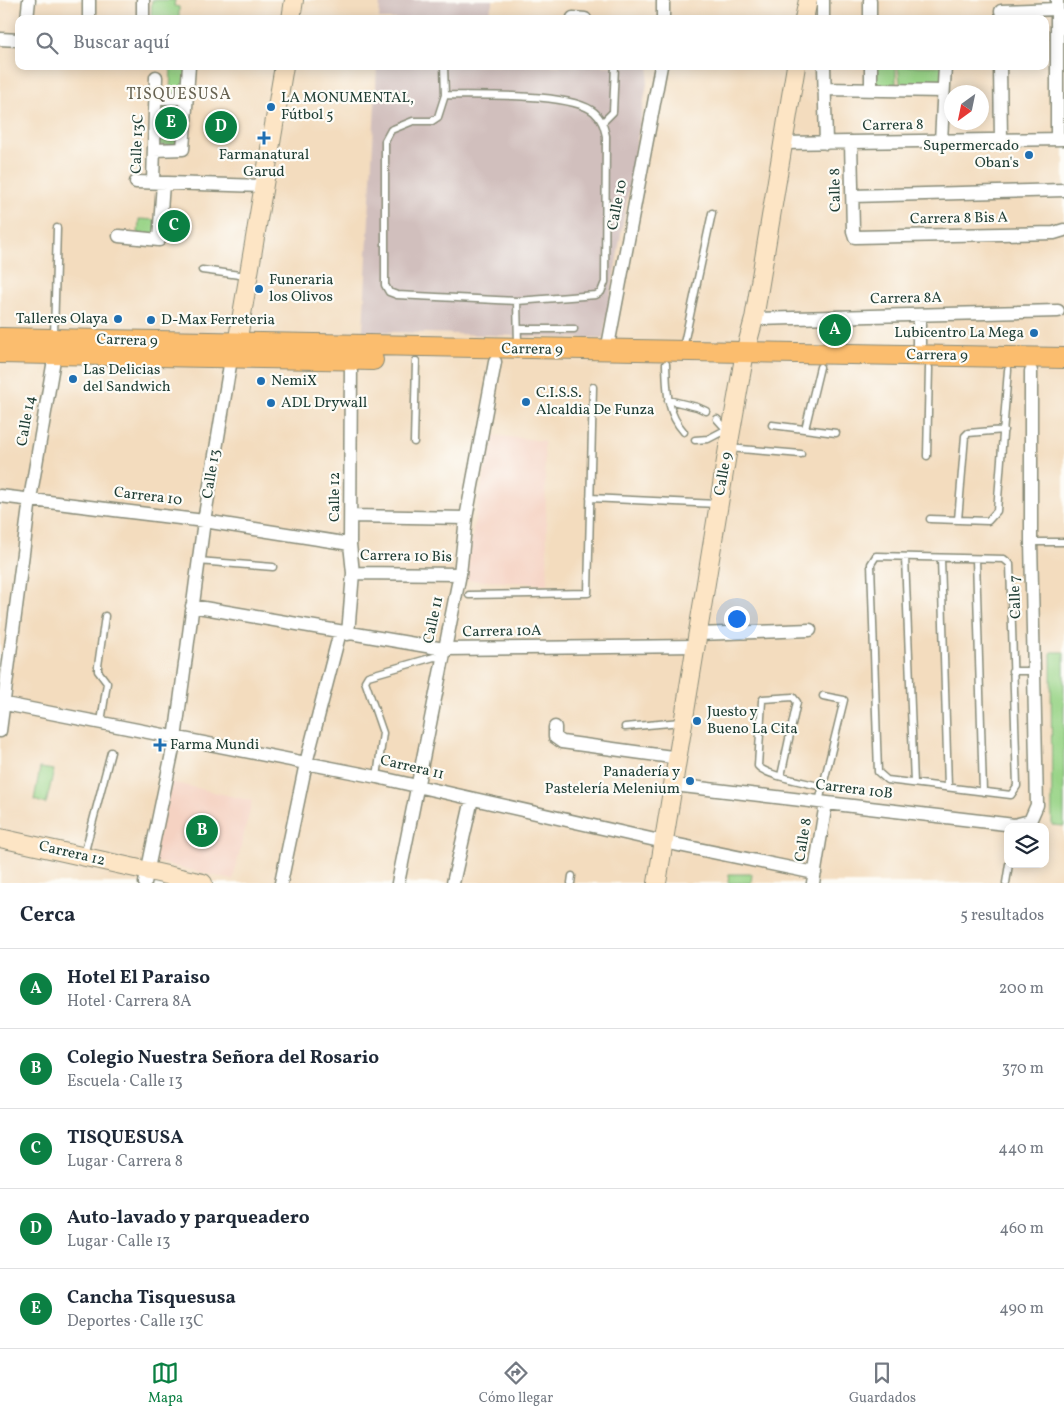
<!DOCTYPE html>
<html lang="es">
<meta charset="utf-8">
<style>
:root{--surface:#fff;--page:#f2f2f3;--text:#1f2937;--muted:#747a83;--line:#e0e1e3;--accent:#0b8043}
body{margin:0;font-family:Vollkorn,serif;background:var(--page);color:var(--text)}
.controls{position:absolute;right:15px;bottom:15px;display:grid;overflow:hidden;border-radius:10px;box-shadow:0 2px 12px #0003}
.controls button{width:45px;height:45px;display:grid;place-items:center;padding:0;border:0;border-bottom:1px solid var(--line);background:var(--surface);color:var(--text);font:25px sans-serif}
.compass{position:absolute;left:944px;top:85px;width:45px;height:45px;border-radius:50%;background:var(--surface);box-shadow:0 2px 12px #0003;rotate:213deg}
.you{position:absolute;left:736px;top:618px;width:18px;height:18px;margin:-12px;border:4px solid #fff;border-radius:50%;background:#1a73e8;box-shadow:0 0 0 8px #1a73e833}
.badge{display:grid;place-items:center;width:32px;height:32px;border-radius:50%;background:var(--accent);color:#fff;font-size:16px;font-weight:700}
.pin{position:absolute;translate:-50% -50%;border:2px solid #fff;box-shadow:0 1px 5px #0006}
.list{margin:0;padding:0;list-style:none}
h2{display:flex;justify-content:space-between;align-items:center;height:65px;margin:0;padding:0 20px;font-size:21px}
h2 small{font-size:16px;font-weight:400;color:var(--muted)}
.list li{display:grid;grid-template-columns:32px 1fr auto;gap:15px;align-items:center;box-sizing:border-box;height:80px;padding:0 20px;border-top:1px solid var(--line)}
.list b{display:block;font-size:19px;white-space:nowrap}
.list p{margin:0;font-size:16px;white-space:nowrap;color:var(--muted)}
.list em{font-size:16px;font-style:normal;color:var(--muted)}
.icon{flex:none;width:28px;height:28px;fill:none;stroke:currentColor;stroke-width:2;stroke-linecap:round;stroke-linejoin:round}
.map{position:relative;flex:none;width:1064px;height:883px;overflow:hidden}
.search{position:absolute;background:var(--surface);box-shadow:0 2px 12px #0003;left:15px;right:15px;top:15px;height:55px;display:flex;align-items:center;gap:12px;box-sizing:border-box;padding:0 18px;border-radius:10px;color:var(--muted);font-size:19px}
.sheet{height:465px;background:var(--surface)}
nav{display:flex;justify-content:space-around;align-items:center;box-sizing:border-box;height:70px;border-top:1px solid var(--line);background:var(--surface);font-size:14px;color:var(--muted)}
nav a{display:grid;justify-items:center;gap:2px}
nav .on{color:var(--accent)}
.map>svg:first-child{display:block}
</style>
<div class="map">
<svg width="1064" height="883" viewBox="0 0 1064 883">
<rect width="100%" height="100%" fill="#fdfcf7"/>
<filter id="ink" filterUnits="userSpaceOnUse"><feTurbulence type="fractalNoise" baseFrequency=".02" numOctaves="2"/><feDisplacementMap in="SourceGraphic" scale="10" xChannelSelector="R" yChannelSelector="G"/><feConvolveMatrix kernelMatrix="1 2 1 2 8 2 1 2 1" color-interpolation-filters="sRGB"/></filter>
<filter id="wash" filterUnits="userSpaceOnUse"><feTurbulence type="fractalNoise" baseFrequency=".0096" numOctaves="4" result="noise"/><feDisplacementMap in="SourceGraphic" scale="20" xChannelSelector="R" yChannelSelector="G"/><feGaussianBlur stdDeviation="1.12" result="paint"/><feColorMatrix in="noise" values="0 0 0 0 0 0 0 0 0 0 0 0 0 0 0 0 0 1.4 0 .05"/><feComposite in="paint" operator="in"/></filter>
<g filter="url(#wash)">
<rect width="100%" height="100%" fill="#f3dcbe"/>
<path fill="#f5d2c2" d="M492,435l52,6 4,143 -85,-4z
M171,782l81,19 -19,79 -80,-19z"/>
<path fill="#d1bfbd" d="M380,0h113l-4,14 46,5h-156z
M377,66h273l-47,273 -240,-8z"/>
<path fill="#9ad488" stroke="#5c885e" d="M152,0h23l-1,6 5,1v12h-28z
M171,66h25l-4,30 -22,-1z
M871,66h25v24h-25z
M898,66h47l-2,25 -42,-1z
M159,101h25l-2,45 -25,-1z
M139,219l17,1v16l-18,-1z
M1051,652h13v174l-12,-1z
M40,768l14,2 -8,34 -12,-4z
M729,874h23l-1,9h-23z"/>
</g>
<g filter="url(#ink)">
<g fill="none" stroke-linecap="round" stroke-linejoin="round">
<g stroke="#898c79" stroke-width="9">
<path id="lane" d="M444,66l1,29 -7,22 -6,4h-19l-22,9 -6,11v144l4,7 8,3 120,6 79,-6 5,-3 4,-10 1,-146c-2,-9 -4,-17 -12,-24 -23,-20 -116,-16 -149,-17
M603,122l10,-10 2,-46
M202,270l45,6
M517,301l1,43
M518,329h56
M54,335l3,-107
M683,348l29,-135
M666,364c1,26 0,48 18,68
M668,400l29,7 9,4
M717,419l9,10
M772,425l64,8
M805,429l15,-62
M695,440l13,-1 21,-11
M414,442l2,-81
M729,448l72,6
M927,456l2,-88
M590,498l127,6
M930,519l58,2 9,-10 11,-141
M958,520l7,-84 3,-3 36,-3
M1031,542h33
M876,556l128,3 6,5 7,222 -6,9 -124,-15 -9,-8 -7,-208z
M905,557l9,226
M941,558l7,229
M976,559l7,233
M198,561l75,6
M469,595l119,-2 5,-206
M1012,671h23
M101,722l6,-39 -9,-12v-5l7,-50
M625,727l56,-5
M781,776l16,-74 -4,-5 -30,2 -1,2 -4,65c8,10 51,17 65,21
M377,777l6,-44 -18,-52 3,-5 66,-19 9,1
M819,802l25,-102 -21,-4
M84,855l27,-103
M571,883l1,-7
M1006,883l3,-19"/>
</g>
<g stroke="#898c79" stroke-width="15">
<path id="street" d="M143,0v19
M663,0v19
M823,0v19
M870,0v19
M1001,11l56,-2
M573,18l12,1
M27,19l2,-19
M89,19v-19
M0,39l19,1
M824,66l2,77
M871,66v24
M1000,66l1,74
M824,89l119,2
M156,98h31
M1057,139v-139
M941,141l4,-75
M851,142l2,89 2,6 199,-4 10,-3
M782,143l282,-4
M154,150l29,-1 6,-83
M136,182l128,4
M153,182l3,-105
M853,196l211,-6
M119,236l40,4 4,-57
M754,319l304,-8
M607,351l54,-285
M919,355v-40
M0,496l204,25 146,23
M351,516l115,2
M353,573l107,1
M192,606l252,43 252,-3
M348,634l5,-61 -3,-29 1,-184
M698,634l112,-4
M0,703l377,74 287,65 151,31
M555,727v10l7,5 117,16
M0,731l30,-232 25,-145
M674,785l340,40 16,-4 7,-16 -6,-263v-171
M145,883l30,-144 29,-218 27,-162
M281,883l25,-120 34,-131
M398,883l62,-309 6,-56 29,-156
M453,883l19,-84
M813,883l13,-80"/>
</g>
<g stroke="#898c79" stroke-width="20">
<path id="secondary" d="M291,19l3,-19
M804,19l4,-19
M233,353l4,-9 47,-278
M0,838l203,45
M657,883l71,-435 17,-96 9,-33 42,-253"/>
</g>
<g stroke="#898c79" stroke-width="22">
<path id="primary" d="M0,338l1064,20
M0,353l373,7"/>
</g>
<use href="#lane" stroke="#fff" stroke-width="6"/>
<use href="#street" stroke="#fff" stroke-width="12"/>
<use href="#secondary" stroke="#fde5c5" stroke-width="18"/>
<use href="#primary" stroke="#fbbd6e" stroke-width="20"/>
</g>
</g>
<g fill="#1f6fb2" stroke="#fdfcf7" stroke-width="2">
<circle cx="271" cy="107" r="5"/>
<path d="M261.5 130.5h5v5h5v5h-5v5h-5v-5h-5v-5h5z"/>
<circle cx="1029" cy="155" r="5"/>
<circle cx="259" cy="289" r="5"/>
<circle cx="118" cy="319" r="5"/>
<circle cx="151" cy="320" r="5"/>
<circle cx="1034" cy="333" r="5"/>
<circle cx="73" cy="379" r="5"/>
<circle cx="261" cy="381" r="5"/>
<circle cx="526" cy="402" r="5"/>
<circle cx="271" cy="403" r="5"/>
<circle cx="697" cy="721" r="5"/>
<path d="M157.5 737.5h5v5h5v5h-5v5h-5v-5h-5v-5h5z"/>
<circle cx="690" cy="781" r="5"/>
</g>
<g text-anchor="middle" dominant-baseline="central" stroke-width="4.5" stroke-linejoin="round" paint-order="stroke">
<g font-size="15" fill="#1f3d34" stroke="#fdfcf7" text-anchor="start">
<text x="281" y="98">LA MONUMENTAL,<tspan x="281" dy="17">Fútbol 5</tspan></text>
<text x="1019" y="146" text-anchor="end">Supermercado<tspan x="1019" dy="17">Oban's</tspan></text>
<text x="264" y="155" text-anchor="middle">Farmanatural<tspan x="264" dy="17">Garud</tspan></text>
<text x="269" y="280">Funeraria<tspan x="269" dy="17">los Olivos</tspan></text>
<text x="108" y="319" text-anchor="end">Talleres Olaya</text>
<text x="161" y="320">D-Max Ferreteria</text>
<text x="1024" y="333" text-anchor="end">Lubicentro La Mega</text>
<text x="83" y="370">Las Delicias<tspan x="83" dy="17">del Sandwich</tspan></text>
<text x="271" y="381">NemiX</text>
<text x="536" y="393">C.I.S.S.<tspan x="536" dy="17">Alcaldia De Funza</tspan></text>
<text x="281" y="403">ADL Drywall</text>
<text x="707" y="712">Juesto y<tspan x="707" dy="17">Bueno La Cita</tspan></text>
<text x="170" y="745">Farma Mundi</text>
<text x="680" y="772" text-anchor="end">Panadería y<tspan x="680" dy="17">Pastelería Melenium</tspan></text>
</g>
<g font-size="15" fill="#1f3d34" stroke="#fdfcf7">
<text transform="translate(893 126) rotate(-1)">Carrera 8</text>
<text transform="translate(138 144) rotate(-88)">Calle 13C</text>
<text transform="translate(836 190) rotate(-91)">Calle 8</text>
<text transform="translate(618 205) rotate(-79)">Calle 10</text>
<text transform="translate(959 219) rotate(-1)">Carrera 8 Bis A</text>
<text transform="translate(906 299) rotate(-1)">Carrera 8A</text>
<text transform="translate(127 341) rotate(2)">Carrera 9</text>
<text transform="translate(532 350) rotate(1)">Carrera 9</text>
<text transform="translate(937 356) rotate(1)">Carrera 9</text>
<text transform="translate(27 421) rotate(-80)">Calle 14</text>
<text transform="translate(212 474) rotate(-81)">Calle 13</text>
<text transform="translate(724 474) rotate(-80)">Calle 9</text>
<text transform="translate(148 497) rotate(7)">Carrera 10</text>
<text transform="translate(335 497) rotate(-90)">Calle 12</text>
<text transform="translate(406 557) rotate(1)">Carrera 10 Bis</text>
<text transform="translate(1016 597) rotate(-92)">Calle 7</text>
<text transform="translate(434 620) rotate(-78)">Calle 11</text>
<text transform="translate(502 632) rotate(-1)">Carrera 10A</text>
<text transform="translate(412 768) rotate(13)">Carrera 11</text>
<text transform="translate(854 790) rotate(7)">Carrera 10B</text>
<text transform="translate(804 840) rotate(-81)">Calle 8</text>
<text transform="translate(72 854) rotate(13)">Carrera 12</text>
</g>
<g font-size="16" letter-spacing="1" fill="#656150" stroke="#fdfcf7">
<text x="179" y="95">TISQUESUSA</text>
</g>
</g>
</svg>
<div class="controls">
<button><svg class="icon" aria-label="layers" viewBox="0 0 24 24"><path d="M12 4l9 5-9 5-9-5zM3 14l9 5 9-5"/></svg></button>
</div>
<svg class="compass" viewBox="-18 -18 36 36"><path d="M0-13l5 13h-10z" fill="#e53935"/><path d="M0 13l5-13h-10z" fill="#747a83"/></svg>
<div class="you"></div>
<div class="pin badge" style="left:835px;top:330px">A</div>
<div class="pin badge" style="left:202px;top:831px">B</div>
<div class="pin badge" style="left:174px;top:226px">C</div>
<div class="pin badge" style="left:221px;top:127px">D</div>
<div class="pin badge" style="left:171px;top:123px">E</div>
<div class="search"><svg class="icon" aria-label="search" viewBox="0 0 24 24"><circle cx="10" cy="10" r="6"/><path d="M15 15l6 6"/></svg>Buscar aquí</div>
</div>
<section class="sheet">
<h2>Cerca<small>5 resultados</small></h2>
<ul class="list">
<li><span class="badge">A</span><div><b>Hotel El Paraiso</b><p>Hotel · Carrera 8A</p></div><em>200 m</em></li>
<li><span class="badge">B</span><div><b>Colegio Nuestra Señora del Rosario</b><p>Escuela · Calle 13</p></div><em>370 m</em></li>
<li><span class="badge">C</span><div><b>TISQUESUSA</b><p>Lugar · Carrera 8</p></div><em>440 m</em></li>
<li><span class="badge">D</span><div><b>Auto-lavado y parqueadero</b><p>Lugar · Calle 13</p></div><em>460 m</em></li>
<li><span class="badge">E</span><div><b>Cancha Tisquesusa</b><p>Deportes · Calle 13C</p></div><em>490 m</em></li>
</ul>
</section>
<nav>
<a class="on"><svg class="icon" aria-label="map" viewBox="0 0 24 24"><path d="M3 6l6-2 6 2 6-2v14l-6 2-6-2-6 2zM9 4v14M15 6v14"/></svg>Mapa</a>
<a><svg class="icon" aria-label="directions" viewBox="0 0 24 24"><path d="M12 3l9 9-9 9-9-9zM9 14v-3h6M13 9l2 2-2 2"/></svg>Cómo llegar</a>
<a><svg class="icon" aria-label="saved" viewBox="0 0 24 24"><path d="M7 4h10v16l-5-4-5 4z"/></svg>Guardados</a>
</nav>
